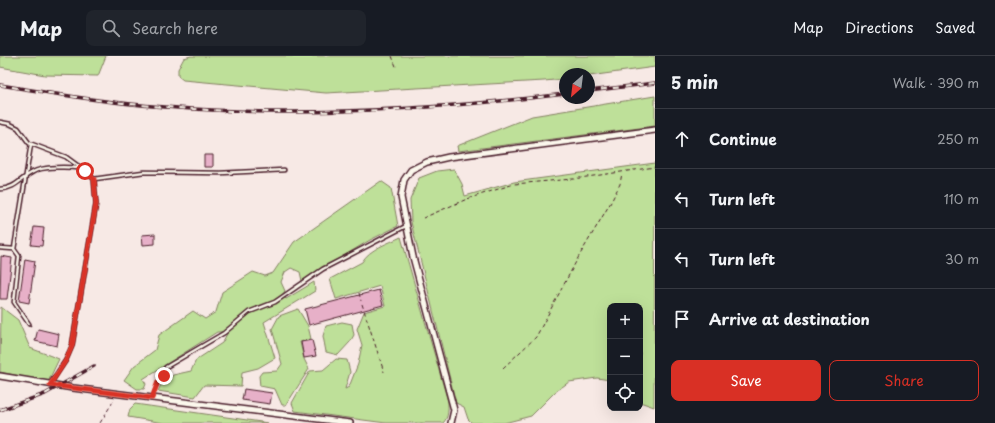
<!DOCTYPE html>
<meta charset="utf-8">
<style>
:root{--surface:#171b24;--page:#20242c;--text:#f1f3f6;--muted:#9ea1a6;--line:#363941;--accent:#d93025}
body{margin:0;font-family:"Playpen Sans",sans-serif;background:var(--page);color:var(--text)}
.controls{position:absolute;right:12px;bottom:12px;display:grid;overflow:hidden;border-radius:8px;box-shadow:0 4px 16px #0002}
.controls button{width:36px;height:36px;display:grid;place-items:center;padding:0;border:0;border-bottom:1px solid var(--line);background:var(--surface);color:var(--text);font:20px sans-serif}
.compass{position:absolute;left:559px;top:12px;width:36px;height:36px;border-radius:50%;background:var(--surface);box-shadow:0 4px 16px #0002;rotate:208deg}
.stop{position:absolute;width:12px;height:12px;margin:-9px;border:3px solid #d93025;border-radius:50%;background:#fff}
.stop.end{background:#d93025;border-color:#fff;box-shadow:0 1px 4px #0008}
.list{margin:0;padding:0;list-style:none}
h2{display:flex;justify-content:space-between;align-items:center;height:52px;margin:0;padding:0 16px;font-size:17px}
h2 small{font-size:13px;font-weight:400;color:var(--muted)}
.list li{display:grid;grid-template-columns:26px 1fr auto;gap:12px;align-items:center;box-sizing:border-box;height:60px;padding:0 16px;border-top:1px solid var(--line)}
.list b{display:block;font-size:15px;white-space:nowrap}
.list em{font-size:13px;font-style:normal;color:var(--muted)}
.actions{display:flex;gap:8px;padding:12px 16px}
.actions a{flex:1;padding:9px 0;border:1px solid var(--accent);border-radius:8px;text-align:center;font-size:14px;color:var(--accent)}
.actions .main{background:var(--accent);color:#fff}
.icon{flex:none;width:22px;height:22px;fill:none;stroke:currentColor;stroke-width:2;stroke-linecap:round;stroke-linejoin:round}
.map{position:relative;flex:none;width:655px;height:367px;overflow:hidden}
header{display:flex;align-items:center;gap:24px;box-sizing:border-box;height:56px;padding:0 20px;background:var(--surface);border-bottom:1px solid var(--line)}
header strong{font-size:19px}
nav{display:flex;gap:22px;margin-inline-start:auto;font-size:14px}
.search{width:280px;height:36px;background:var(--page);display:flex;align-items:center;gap:10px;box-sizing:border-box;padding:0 14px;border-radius:8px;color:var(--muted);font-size:15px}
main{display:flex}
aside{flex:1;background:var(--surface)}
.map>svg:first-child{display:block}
</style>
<header>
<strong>Map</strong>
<div class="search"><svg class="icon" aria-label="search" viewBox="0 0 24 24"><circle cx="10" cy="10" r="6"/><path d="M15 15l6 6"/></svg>Search here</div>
<nav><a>Map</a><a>Directions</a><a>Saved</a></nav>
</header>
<main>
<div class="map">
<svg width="655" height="367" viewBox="0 0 655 367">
<rect width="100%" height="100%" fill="#f7e9e5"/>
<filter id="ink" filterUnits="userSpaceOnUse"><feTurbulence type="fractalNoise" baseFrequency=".025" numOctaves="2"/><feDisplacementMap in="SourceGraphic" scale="8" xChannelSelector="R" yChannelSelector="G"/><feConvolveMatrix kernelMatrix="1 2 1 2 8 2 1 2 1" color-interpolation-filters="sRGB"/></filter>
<g filter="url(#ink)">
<path fill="#bee099" stroke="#848062" d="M0,0h106l-8,20 -53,-1 -45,-8z
M191,0h464v11l-66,9v-2h-24v5l-21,2 -218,12 -143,-13 -5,-4v-7l6,-11z
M655,40v30l-197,25 -1,-5 75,-30z
M655,107l-1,244 -14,-5v-96h-30v74l-13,-2 -28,4 -14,10 -24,24 -27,7h-32l-4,-4 -4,-12 -8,-4 -45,-181 -1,-22 9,-22 18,-7 17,-2 8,15 3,12 49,-14z
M381,125l10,7 7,38 -28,14 -68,41 -2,-9 -9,-4 -6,4 -4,10 4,9 -3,4 4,4 28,-17 1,9 -51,31 11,36 -17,10 -16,4 -1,14 -37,-1 -9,12 -37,-6 3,-6 6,-2 6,-8 18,-4 5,-11 26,-17 6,-11h-11l-74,47 3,5 -2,5h-7l-13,-9 10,-14 21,-16 4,-15 34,-24 12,8 11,-7 6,-20 31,-20 12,4 8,-3 21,-31z
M401,181l47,165c0,7 1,15 -5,21h-57l-91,-12 -3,-8 18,-32 13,-1 13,-11 11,1 3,12 -5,17 4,-2 9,-23 4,-19 -5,-16 7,-17 21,-6 -5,-20 -44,13 -6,-20 32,-17c7,-13 27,-19 39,-25z
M1,251l17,13 12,28 29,11 -11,23 -48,-10z
M298,253l10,17 3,13 -11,3 4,17 5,10 -23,36h-4l-7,-16 -15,-3 -1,-10 3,-4 15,-1 5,-7 -10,-35 7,-13z
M342,266l10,2 2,11 -4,7 -12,13 -12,-3 -3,-16 3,-10z
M135,348l133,19h-104l-36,-6 2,-8z"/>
<path fill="#e7b0c8" stroke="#4a1f2b" d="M204,99h9v12h-9z
M34,171l10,1 -2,18 -11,-1z
M155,178v10l-12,1 -1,-10z
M1,200l11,2 -5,41h-7z
M25,203l10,2 -6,42 -10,-2z
M379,234l4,15 -74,20 -4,-16z
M38,273l21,5 -2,12 -22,-5z
M312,284l4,16 -12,2 -3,-16z
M244,333l28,4 -2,11 -28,-4z"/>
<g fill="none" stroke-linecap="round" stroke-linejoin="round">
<g stroke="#4a1f2b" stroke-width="5.5">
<path id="lane" d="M0,66l10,2 8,4 11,15 37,14 15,11
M94,123l50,-7 76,1 64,-3
M0,133c15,0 21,-11 33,-17 9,-6 36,-5 46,-4l6,3 9,8 2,25 -24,142 -6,14 -16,24
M0,192l14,1 5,7 -5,46 15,22
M14,193l17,-105
M166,311l58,-34 25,-21 26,-10 48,-33 83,-43"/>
</g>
<g stroke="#4a1f2b" stroke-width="8">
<path id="street" d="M0,320l73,12 277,35
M451,367l3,-13 -41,-153 -12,-60 3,-17 7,-10 16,-8 22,-5 206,-27"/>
</g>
<path stroke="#4a1f2b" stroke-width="1" stroke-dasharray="4 3" stroke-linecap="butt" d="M392,0l5,13
M423,162l44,-19 47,-15 59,-5 82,-12
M359,237l2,8
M362,248l22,68
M503,312l33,-31 42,-79 33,-56 9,-18 2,-11
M153,337c3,-9 10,-13 12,-21
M100,367l14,-23"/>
<use href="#lane" stroke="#fbf7ec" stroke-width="2.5"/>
<use href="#street" stroke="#fbf7ec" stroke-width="5"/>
<g stroke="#4a1f2b" stroke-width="3.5">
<path id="rail" d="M0,29c55,9 109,18 165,22 133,11 267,3 400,-13
M589,35l66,-8
M0,354l45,-16 49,-28"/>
</g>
<use href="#rail" stroke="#fbf7ec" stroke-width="2" stroke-dasharray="6" stroke-linecap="butt"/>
</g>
</g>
<g fill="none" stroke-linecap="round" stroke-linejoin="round" filter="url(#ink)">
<path stroke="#d93025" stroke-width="5" d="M85,115l9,8 2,25 -24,142 -6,14 -16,25 102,13 6,-16 6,-6"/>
</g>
</svg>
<div class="controls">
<button>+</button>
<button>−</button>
<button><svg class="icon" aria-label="locate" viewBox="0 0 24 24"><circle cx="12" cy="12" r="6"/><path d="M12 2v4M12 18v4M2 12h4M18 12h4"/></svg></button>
</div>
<svg class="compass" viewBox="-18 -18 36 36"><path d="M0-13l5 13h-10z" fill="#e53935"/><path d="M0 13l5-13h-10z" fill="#9ea1a6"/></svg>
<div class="stop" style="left:85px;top:115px"></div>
<div class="stop end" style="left:164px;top:320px"></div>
</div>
<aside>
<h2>5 min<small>Walk · 390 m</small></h2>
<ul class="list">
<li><svg class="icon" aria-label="ahead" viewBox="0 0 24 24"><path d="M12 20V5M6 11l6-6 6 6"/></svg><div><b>Continue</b></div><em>250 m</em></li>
<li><svg class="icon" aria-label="left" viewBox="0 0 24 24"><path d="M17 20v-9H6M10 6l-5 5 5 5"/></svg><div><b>Turn left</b></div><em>110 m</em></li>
<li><svg class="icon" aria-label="left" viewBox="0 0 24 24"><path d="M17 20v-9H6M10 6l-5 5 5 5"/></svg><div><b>Turn left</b></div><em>30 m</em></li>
<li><svg class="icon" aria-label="arrive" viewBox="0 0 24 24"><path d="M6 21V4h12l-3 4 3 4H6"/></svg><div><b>Arrive at destination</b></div></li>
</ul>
<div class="actions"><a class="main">Save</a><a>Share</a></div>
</aside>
</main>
